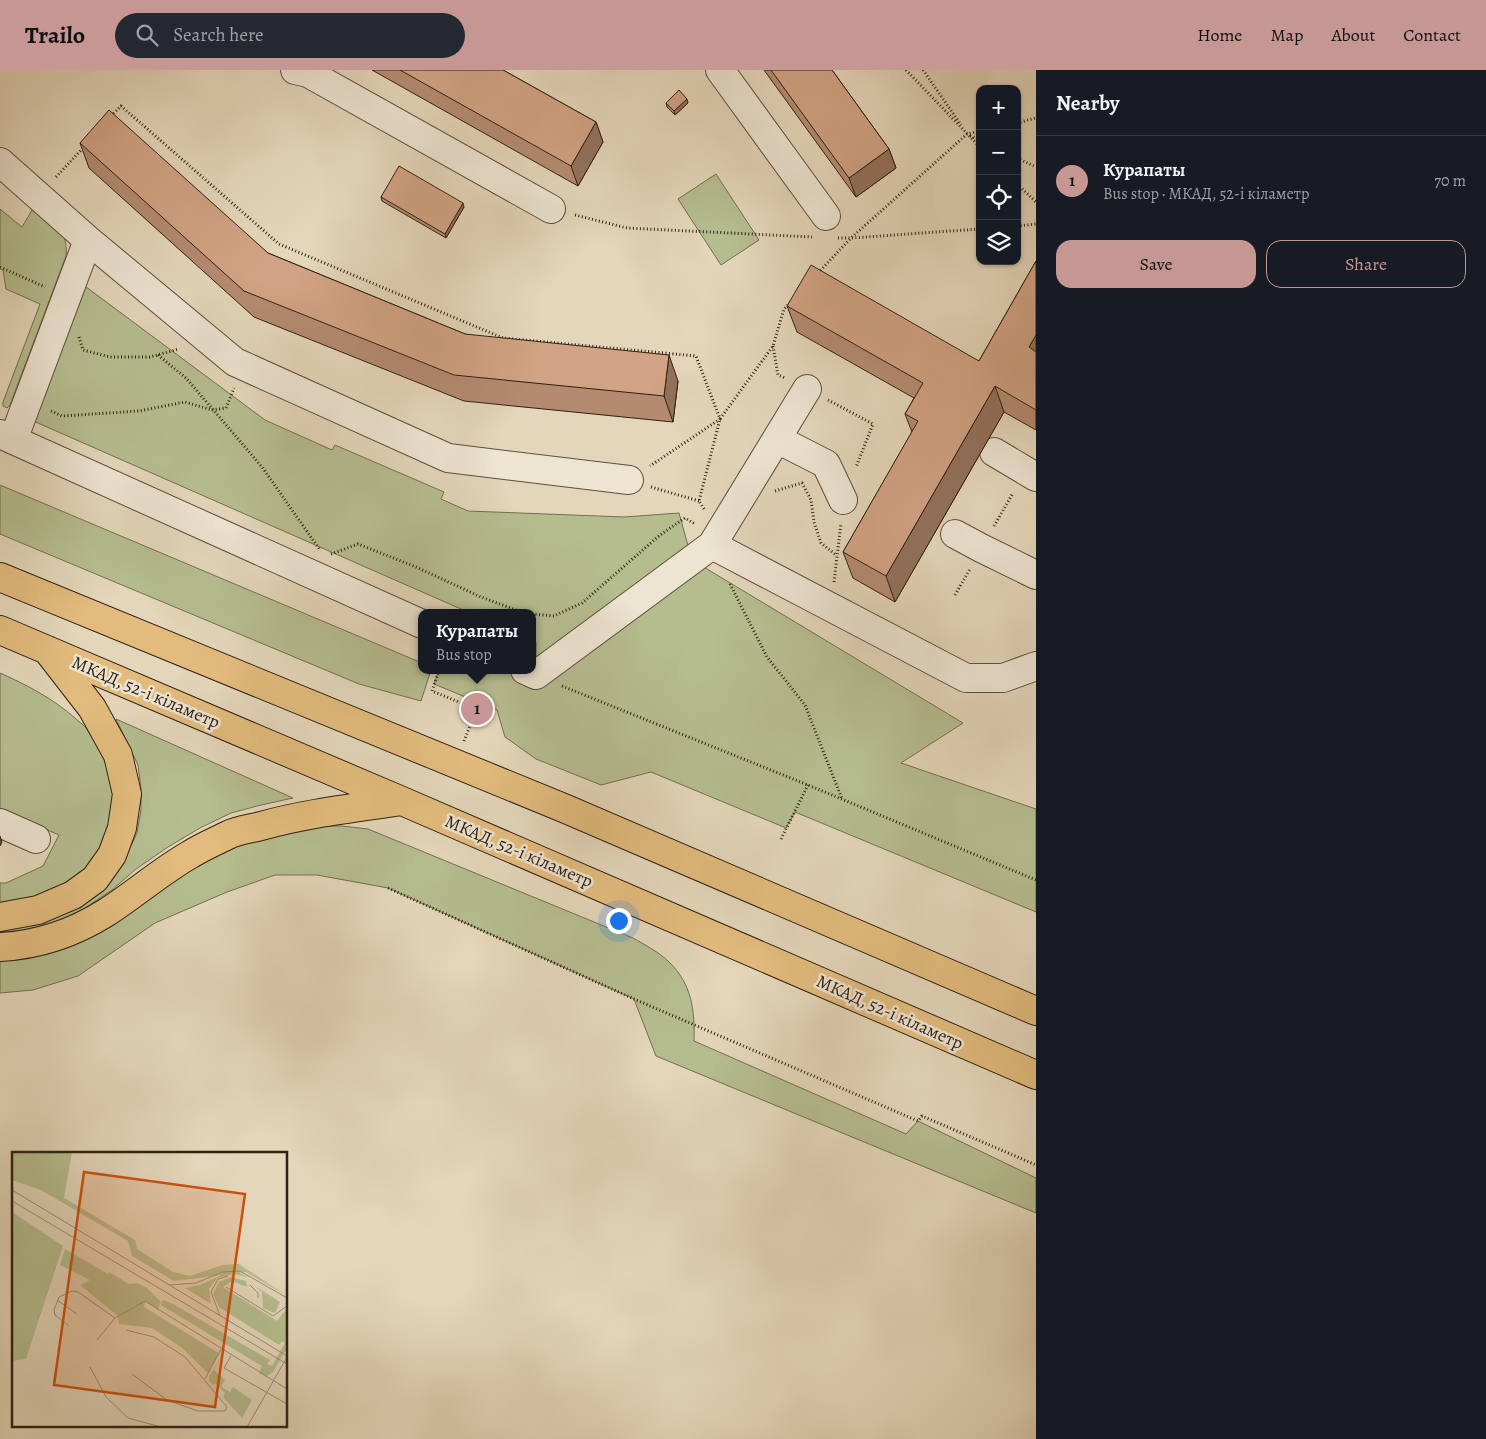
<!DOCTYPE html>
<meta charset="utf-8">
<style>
:root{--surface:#171b24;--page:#242831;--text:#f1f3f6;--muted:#9ea1a6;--line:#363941;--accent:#c59692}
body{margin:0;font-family:Alegreya,serif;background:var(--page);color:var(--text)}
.controls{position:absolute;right:15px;top:15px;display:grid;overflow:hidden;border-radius:10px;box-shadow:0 1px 4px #0004}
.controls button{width:45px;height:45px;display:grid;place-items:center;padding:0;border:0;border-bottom:1px solid var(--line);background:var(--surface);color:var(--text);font:25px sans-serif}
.you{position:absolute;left:618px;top:850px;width:18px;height:18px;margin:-12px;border:4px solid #fff;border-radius:50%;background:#1a73e8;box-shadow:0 0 0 8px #1a73e833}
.badge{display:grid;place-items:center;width:32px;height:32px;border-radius:50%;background:var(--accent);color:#111;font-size:16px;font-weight:700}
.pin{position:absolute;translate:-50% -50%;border:2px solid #fff;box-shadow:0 1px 5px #0006}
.popup{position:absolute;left:418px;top:539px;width:118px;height:65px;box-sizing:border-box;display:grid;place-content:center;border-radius:10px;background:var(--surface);filter:drop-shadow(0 1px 4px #0005);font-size:16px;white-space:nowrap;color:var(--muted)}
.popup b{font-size:19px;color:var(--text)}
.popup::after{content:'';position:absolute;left:50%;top:100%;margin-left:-10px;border:10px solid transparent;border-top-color:var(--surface)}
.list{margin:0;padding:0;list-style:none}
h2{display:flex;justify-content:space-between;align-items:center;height:65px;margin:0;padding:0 20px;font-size:21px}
h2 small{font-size:16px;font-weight:400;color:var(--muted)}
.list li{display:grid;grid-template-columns:32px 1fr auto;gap:15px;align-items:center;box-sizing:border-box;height:90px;padding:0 20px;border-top:1px solid var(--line)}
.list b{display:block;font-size:19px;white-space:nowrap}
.list p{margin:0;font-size:16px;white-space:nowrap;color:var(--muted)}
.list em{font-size:16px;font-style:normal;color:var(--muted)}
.actions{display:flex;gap:10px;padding:15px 20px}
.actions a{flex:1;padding:11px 0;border:1px solid var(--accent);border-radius:15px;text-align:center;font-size:18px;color:var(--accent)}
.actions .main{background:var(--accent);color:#111}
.icon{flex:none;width:28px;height:28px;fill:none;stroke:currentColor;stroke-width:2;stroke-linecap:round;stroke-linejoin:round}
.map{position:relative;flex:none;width:1036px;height:1369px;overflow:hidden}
header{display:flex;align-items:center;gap:30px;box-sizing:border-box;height:70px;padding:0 25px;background:var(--accent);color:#111}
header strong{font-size:24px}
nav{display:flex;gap:28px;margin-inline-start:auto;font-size:18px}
.search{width:350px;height:45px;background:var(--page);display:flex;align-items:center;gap:12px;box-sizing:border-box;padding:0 18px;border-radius:28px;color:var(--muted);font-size:19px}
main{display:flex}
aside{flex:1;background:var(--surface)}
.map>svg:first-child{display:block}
</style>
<header>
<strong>Trailo</strong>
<div class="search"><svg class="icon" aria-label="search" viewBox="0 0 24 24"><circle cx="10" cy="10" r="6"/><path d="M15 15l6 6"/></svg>Search here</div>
<nav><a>Home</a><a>Map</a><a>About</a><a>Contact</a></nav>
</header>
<main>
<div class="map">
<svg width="1036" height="1369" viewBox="0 0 1036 1369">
<rect width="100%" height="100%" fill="#e4d6ba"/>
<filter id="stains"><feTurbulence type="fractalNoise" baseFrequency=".004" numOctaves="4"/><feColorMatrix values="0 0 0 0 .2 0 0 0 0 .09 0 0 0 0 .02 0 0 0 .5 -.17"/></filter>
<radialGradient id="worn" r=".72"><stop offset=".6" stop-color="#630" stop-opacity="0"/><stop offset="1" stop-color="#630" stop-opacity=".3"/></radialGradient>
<path fill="#b5bd8f" stroke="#726e51" d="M716,104l43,66 -38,25 -43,-66z
M35,135c18,16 33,23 31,51l-56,149 -3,3 -4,-2v-4l37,-98 -34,-15 -3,-19 -3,-1v-60l22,18z
M74,208l191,142 67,30 3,-5 109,47 -3,7 27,12 156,6 55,-4 13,47 271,163 -62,40 135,46v103l-241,-100 -9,16 -135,-56 -50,13 -65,-26 -31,-22 -8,-27 -63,-26 5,-14h86l11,5v-33l-4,-2v-27h-62l-448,-197z
M0,415l422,178v7h9l-10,31 -62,-17 -359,-150z
M0,603c27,12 52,25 75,45 3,3 8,6 11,10 16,19 30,56 26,82 -2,15 -7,29 -15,42 -3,4 -5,9 -8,13 -19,20 -62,37 -89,40v-22h6l37,-17 16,-31 -59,-26z
M116,649l177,79 -32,7 -30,8 -31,15 -32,19 -32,22 -24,21 -39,26 -25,10 -48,10v-8l126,-72 11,-23 4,-23v-21l-3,-24z
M316,756h26l26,3 265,109c12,7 26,14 36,24 23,22 26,49 25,79l212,93 12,-13 118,57v35l-380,-157 -22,-57 -246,-111 -71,-13h-42l-48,17 -72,31 -77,53 -45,14 -33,3v-32l38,-5 32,-13 151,-98z"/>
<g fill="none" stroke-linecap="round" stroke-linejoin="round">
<g stroke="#5c4e3d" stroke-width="30">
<path id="minor" d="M295,0l13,3 243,136
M720,0l106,146
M0,92l88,78 147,122 213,96 181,22
M0,364l422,190
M777,369l49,25 17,36
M13,370l75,-200
M994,382l42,25
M955,464l26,14 55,27
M712,475l254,133h37l33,-12
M525,600l11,5 176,-130 95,-156
M0,753l36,16"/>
</g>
<g stroke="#2e2013" stroke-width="30">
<path id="highway" d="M0,507l566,232 470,202
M0,560l402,171 634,274
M0,847l38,-7 35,-15 22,-16 17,-24 10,-27 5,-34 -9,-39 -26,-47 -45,-58
M0,877c39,-2 74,-14 107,-35 28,-18 54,-41 84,-58 11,-7 25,-13 37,-19 10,-5 22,-6 33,-9 46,-13 94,-18 141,-25"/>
</g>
<path stroke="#2e2013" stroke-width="3" stroke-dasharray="1 2.5" stroke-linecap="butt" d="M906,0l74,77
M923,0l38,55
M111,46l10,-10 158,138 224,94 193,18 24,63 -70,47
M1017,53l19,-5
M970,66l10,4
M1017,88l19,9
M56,107l28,-30
M1017,114l19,18
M575,145l52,13 185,9
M1017,156l19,-2
M838,168h13l116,-104 13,-3
M0,197l45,20
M818,203l33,-35 129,-9
M79,267l4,13 27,7h40l29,-8
M773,276l5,29 7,3
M158,285l28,23 76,89 58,83
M828,330l45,24 -17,43
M51,341l11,5 77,-5 46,-9 27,8 14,-2 8,-20
M651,417l48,14
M775,421l27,-8 9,17 3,22 7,21 15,12
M704,439l-5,-8 21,-82 53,-73 11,-37 6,-6
M994,456l19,-33
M331,484l27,-10 58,23 65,30 43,16
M834,512l7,-59
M730,514l37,73 38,48 37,94
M955,525l15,-26
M532,544l22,2 28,-13 78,-68 25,-17 10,6
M439,600l-7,21 56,23
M562,616l246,99 228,95
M464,671l13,-32
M781,769l27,-54
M388,818l246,111 284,122 4,-5 114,49"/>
<use href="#minor" stroke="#ede4d2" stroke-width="28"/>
<use href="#highway" stroke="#e2bb7d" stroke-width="28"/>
</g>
<path fill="#b48b71" stroke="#2e2013" d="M372,0h131l93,52 7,20 -25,44z
M764,0h68l57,79 7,19 -40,29z
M666,33h22l-13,12 -8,-8z
M80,73l188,110 197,81 213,47 -5,41 -209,-21 -210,-84 -165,-149z
M381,127l83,10 -18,31 -64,-37z
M1036,191v169l-32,-18 -109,190 -42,-24 -10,-26 69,-120 -7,-18 9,-16 -117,-66 -10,-26 192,55z"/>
<path fill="#92715c" stroke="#2e2013" d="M687,29l1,4 -13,12 -1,-4z
M596,52l7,20 -25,44 -7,-20z
M889,79l7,19 -40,29 -7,-19z
M463,133l1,4 -18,31 -1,-4z
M1036,265v32l-7,-20z
M669,285l9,26 -5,41 -9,-26z
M995,316l9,26 -109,190 -9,-26z
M0,766l2,6 -2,4z"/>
<path fill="#d1a283" stroke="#2e2013" d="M400,0h103l93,52 -25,44z
M771,0h61l57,79 -40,29z
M679,20l8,9 -13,12 -8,-8z
M109,40l159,143 197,81 204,21 -5,41 -210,-21 -210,-84 -164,-148z
M399,96l64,37 -18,31 -64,-37z
M1036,191v74l-7,12 7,5v58l-41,-24 -109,190 -43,-24 75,-131 -13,-7 18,-31 -136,-77 24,-41 168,96z"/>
<g text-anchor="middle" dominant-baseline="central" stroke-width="5" stroke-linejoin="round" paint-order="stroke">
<g font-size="18" fill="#2e2013" stroke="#ede4d2">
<text transform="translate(146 622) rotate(23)">МКАД, 52-і кіламетр</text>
<text transform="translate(519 781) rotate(23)">МКАД, 52-і кіламетр</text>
<text transform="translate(890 942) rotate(24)">МКАД, 52-і кіламетр</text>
</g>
</g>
<g transform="translate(12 1082)">
<rect width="275" height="275" fill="#e4d6ba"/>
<path d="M0,0h60l-8,46 71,42 2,9 36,23 17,4 33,-11 16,-1 48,32 -41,-24 -72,9 -42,-25 -4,-15 -87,-51 -29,-10zM0,60l51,34 -37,113 -14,2zM53,97l43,25 1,-2 20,12 8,-1 10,5 14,14 -3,7 -13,-7 -1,5 75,46 -11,20 -27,-26 -29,-19 -33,-4 -1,-8 -38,-31 10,-5 -30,-15zM214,121h13l11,4 -17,-3 -16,4 -8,11 2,15 -26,-16 15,-3zM219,125l15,4 1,6 -15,-6 -9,6 54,34 10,-13v40l-14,24 -6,4 -8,-3 3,-7 -101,-61 2,-5 10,4 97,56 -3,4 5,2 13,-23 -3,-2 -3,4 -60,-38 -6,-13 6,-12zM243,134l25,16 -5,11 -12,-5 -1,-16zM210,203l-8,15 11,10 -4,7 9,5 3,-5 19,13 -10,18 -19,-21 2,-4 -10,-10 -2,2 -4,-4v-4z" fill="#b5bd8f"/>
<path fill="none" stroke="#9b8d77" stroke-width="1" d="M0,38l275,166M0,49l275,163M158,133l26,-2 26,-11 18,-1 47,27M238,133l8,8v5M214,135l47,29 14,-10M45,148l20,14M208,164l-9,-24 7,-13 10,-3M57,174l-14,-11 -1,-5 5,-13 13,-6 6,1 37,26M114,178l28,7 31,20 42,50 -2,4h-27l-31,-11 -35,-26M85,188l18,-22 30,-17 142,88M219,204l-7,12 63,36M78,215l16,30 22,21 33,9M193,227l16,-30M235,275l40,-70"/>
<path fill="#cc500d" fill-opacity="0.15" stroke="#cc500d" stroke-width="2.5" d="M72,20l161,22 -30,213 -161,-22z"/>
<rect width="275" height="275" fill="none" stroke="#2e2013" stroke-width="2.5"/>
</g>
<rect width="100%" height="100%" filter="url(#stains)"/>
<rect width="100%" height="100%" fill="url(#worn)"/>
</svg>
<div class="controls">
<button>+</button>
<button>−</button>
<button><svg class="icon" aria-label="locate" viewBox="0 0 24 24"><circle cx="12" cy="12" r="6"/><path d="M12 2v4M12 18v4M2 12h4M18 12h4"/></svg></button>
<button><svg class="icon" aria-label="layers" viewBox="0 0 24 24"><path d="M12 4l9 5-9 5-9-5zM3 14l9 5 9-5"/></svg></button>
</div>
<div class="you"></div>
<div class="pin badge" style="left:477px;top:639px">1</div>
<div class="popup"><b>Курапаты</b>Bus stop</div>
</div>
<aside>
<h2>Nearby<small></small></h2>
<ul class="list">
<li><span class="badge">1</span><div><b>Курапаты</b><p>Bus stop · МКАД, 52-і кіламетр</p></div><em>70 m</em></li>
</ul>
<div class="actions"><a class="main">Save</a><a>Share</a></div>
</aside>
</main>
